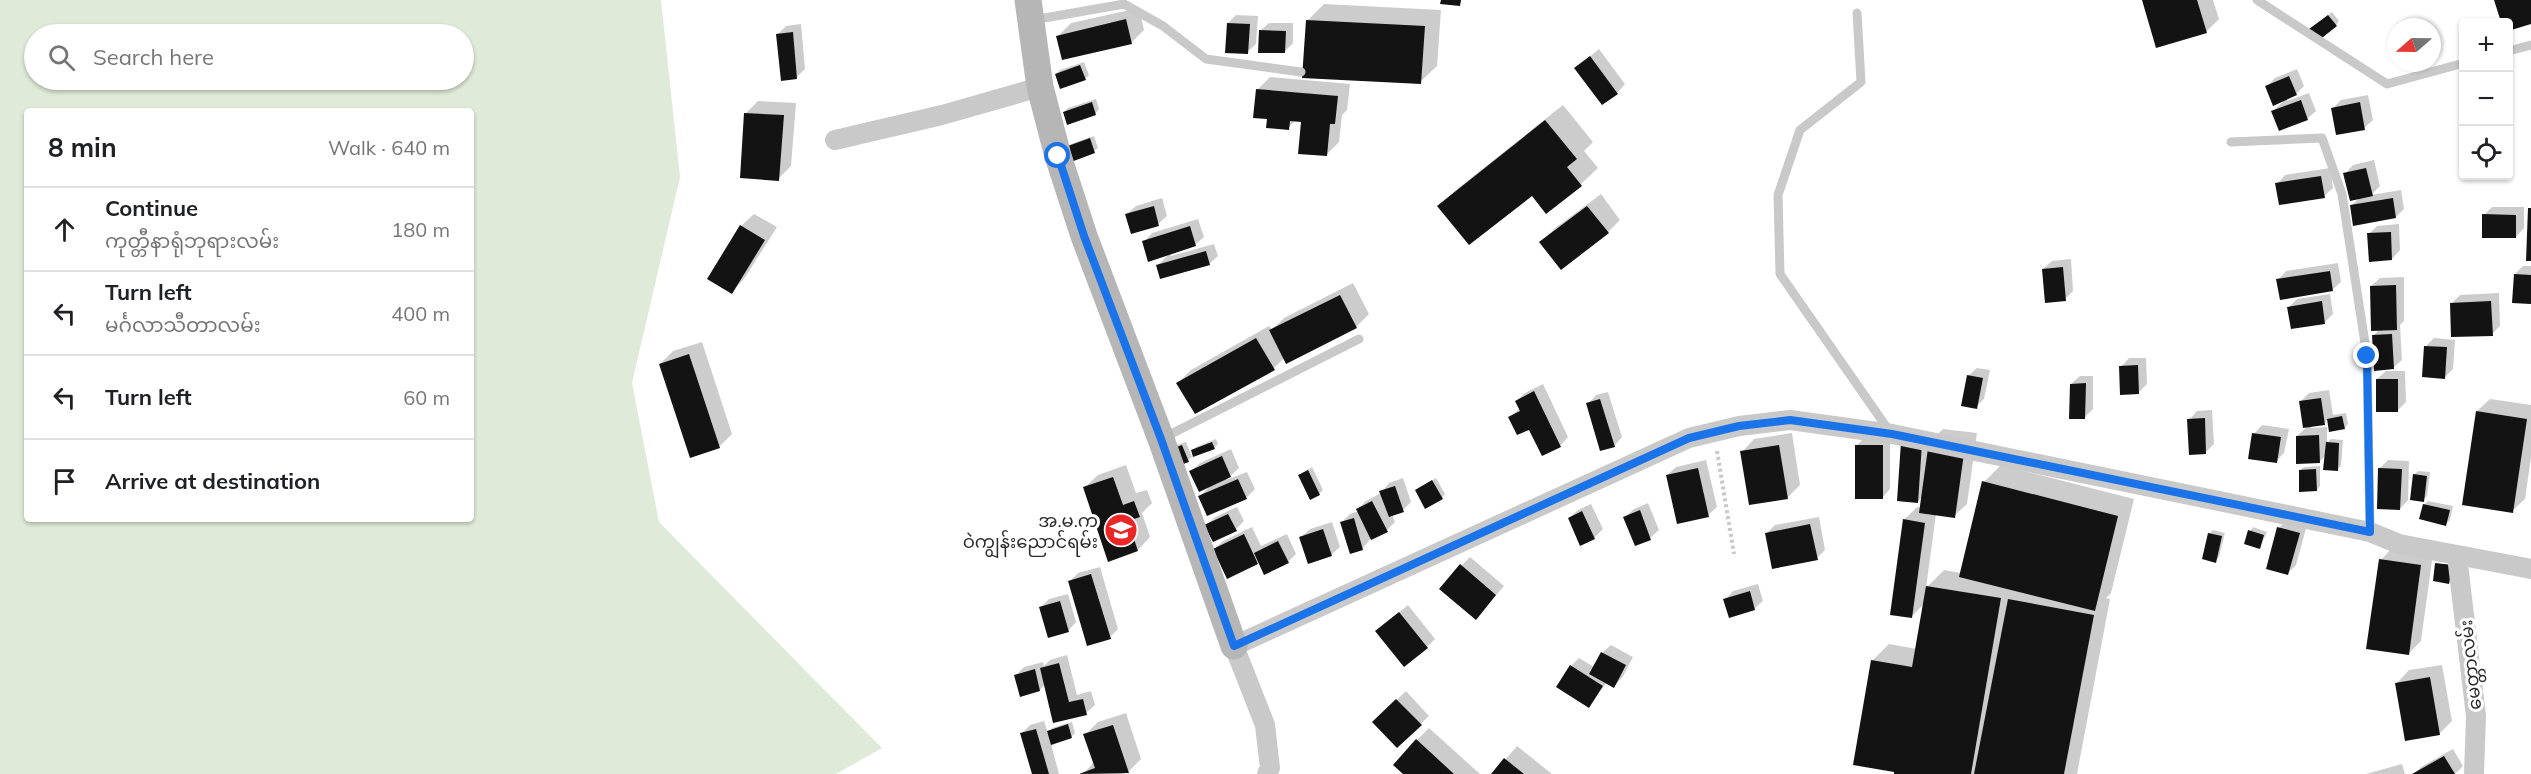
<!DOCTYPE html>
<meta charset="utf-8">
<style>
:root{--surface:#fff;--page:#f2f2f2;--text:#202124;--muted:#757577;--line:#e0e0e0}
body{margin:0;font-family:Mulish,"Noto Sans Myanmar",sans-serif;background:var(--page);color:var(--text)}
.controls{position:absolute;right:18px;top:18px;display:grid;overflow:hidden;border-radius:6px;box-shadow:0 2px 4px #0004}
.controls button{width:54px;height:54px;display:grid;place-items:center;padding:0;border:0;border-bottom:2px solid var(--line);background:var(--surface);color:var(--text);font:30px sans-serif}
.compass{position:absolute;left:2387px;top:18px;width:54px;height:54px;border-radius:50%;background:var(--surface);box-shadow:0 2px 4px #0004;rotate:250deg}
.stop{position:absolute;width:18px;height:18px;margin:-14px;border:4px solid #1a73e8;border-radius:50%;background:#fff}
.stop.end{background:#1a73e8;border-color:#fff;box-shadow:0 2px 6px #0008}
.list{margin:0;padding:0;list-style:none}
h2{display:flex;justify-content:space-between;align-items:center;height:78px;margin:0;padding:0 24px;font-size:26px}
h2 small{font-size:20px;font-weight:400;color:var(--muted)}
.list li{display:grid;grid-template-columns:39px 1fr auto;gap:18px;align-items:center;box-sizing:border-box;height:84px;padding:0 24px;border-top:2px solid var(--line)}
.list b{display:block;font-size:22px;white-space:nowrap}
.list p{margin:0;font-size:20px;white-space:nowrap;color:var(--muted)}
.list em{font-size:20px;font-style:normal;color:var(--muted)}
.icon{flex:none;width:33px;height:33px;fill:none;stroke:currentColor;stroke-width:2;stroke-linecap:round;stroke-linejoin:round}
.map{position:relative;flex:none;width:2531px;height:774px;overflow:hidden}
.search{position:absolute;background:var(--surface);box-shadow:0 2px 4px #0004;left:24px;top:24px;width:450px;height:66px;display:flex;align-items:center;gap:15px;box-sizing:border-box;padding:0 21px;border-radius:33px;color:var(--muted);font-size:22px}
.panel{position:absolute;background:var(--surface);box-shadow:0 2px 4px #0004;left:24px;top:108px;width:450px;height:414px;border-radius:6px}
.map>svg:first-child{display:block}
</style>
<div class="map">
<svg width="2531" height="774" viewBox="0 0 2531 774">
<rect width="100%" height="100%" fill="#fff"/>
<path fill="#e0ead8" fill-rule="evenodd" d="M0,0h661l19,177 -48,206 27,139 223,226 -46,26h-836zM34,34h430v46h-430zM27,111h444v408h-444z"/>
<path fill="#0003" d="M2143,0h70l6,19 -13,13z
M1324,4l117,6 -4,56 -17,16 -112,-62z
M1139,8l5,22 -13,13 -73,-7 13,-13z
M2332,12l7,9 -3,4 -21,1z
M1236,15l22,1 -2,28 -9,8 -19,-29z
M1269,23h24v20l-9,9 -24,-21z
M801,24l4,45 -8,8 -20,-42 9,-9z
M1599,49l26,35 -8,9 -41,-25z
M1084,62l5,13 -4,4 -29,-5 4,-4z
M2297,69l7,17 -8,8 -10,4 1,3 22,-8 7,18 -9,8 -34,-8 13,-12 -20,-12 9,-9z
M1270,77l80,7 -3,26 -5,5 -3,27 -12,12 -24,-34h-7l-8,8 -20,-11 -11,-27z
M2368,95l5,25 -9,8 -31,-20 8,-8z
M1096,99l3,10 -3,4 -28,10 -4,-11 4,-4z
M758,101l38,2 -5,63 -13,13 -32,-66z
M1563,105l30,37 -9,9 14,17 -17,16 -34,28 -15,-18 -93,12 17,-16z
M2508,116l5,15 -5,5z
M1094,136l4,12 -4,3 -27,-3 4,-4z
M2374,160l6,26 -9,9 30,-5 3,19 -8,8 -45,-11 8,-8 -14,-24 8,-9z
M2330,168l3,20 -9,8 -47,-12 8,-9z
M1601,194l19,26 -12,12 -67,10 13,-13z
M1162,198l5,18 -9,8 -31,-10 9,-8z
M2492,207h32v21l-8,9 -32,-22z
M754,214l23,13 -33,52 -13,13 10,-66z
M1198,219l6,18 -9,8 -25,8 1,3 43,-12 4,12 -9,8 -52,2 13,-13 -26,-11 8,-9z
M2399,224l1,26 -8,9 -23,-25 8,-8z
M2071,259l2,32 -8,8 -22,-30 9,-8z
M2338,263l3,19 -9,8 -54,-10 8,-9z
M2523,266h8v37l-16,-29z
M2404,277v44l-4,4 2,35 -9,8 -19,-33 6,-6 -9,-43 9,-8z
M1353,283l16,31 -13,13 -71,30 -11,11 -96,15 13,-13 78,-44 3,4 12,-12z
M2499,293l1,33 -8,8 -40,-31 8,-8z
M2330,294l3,20 -8,8 -36,-15 8,-8z
M2434,338l21,2 -2,29 -8,8 -20,-30z
M702,342l30,92 -12,12 -29,10 -31,-92 13,-13z
M2129,358h17l1,26 -9,9 -17,-26z
M1977,368l13,2 -6,29 -8,8 -8,-31z
M2386,371h19l1,31 -9,9 -20,-32z
M2080,376h13v33l-8,8 -14,-33z
M1543,384l25,53 -8,9 -50,-29 10,-9 -4,-7 9,-8z
M2329,390l4,25 13,-2 2,11 -4,4 -16,-9 -4,5 -13,1v3l16,-1v16l4,-4 12,1 -2,26 -4,3 -11,-14 -7,7 -22,-26 11,-10 -7,-25 8,-8z
M1608,392l14,45 -8,9 -26,-42 8,-9z
M2490,399l41,6v52l-6,42 -13,12 -35,-100z
M2212,410l2,34 -8,8 -17,-32 8,-9z
M2262,425l27,4 -5,24 -8,8 -22,-27z
M1943,429l34,4 -10,71 -13,12 -18,-2 -10,74 18,-18 17,3 23,-91 17,-17 133,34 -23,94 -5,5 4,1 -33,175h-182l-23,-113 17,-17 28,5 8,-46 -14,14 -7,-97 13,-13 4,1 2,-12 -6,6 -14,-60 26,1z
M1792,433l8,52 -13,13 -45,-46 12,-13z
M1865,437h25v52l-8,9 -25,-53z
M1216,439l2,5 -4,4 -21,2 3,-3z
M1186,442l6,15 -4,3 -14,-14z
M1231,449l8,19 -13,12 21,-8 8,17 -9,9 -46,-2 11,-11 -20,-14 9,-8z
M1706,460l11,47 -9,8 -41,-40 9,-8z
M2388,460l21,1 -1,39 -8,9 -20,-41z
M1126,465l10,28 11,-3 5,13 -10,10 8,24 -12,13 -53,-63 13,-12z
M2320,466v20l-3,4 -17,-20 4,-3z
M1312,467l11,23 -4,4 -19,-19z
M2418,471l12,1 -3,24 -4,4 -9,-25z
M1403,478l8,24 -8,8 -11,4 3,8 -8,8 -16,8 -8,10 -12,4 -9,-30 8,-8 9,-3 -1,-2 8,-8 15,-8 8,-10z
M1436,478l9,16 -3,4 -25,-8z
M2428,501l25,5 -3,14 -4,4 -22,-19z
M1648,503l11,27 -9,8 -14,6 -11,-27 9,-8z
M1591,504l12,25 -9,9 -13,6 -12,-26 9,-8z
M1237,507l7,14 -8,8 -30,-3 9,-9z
M1819,517l6,33 -8,8 -51,-24 9,-9z
M2287,520l20,5 -11,40 -8,8 -9,-45z
M1332,522l8,25 -9,8 -30,-18 9,-8z
M1252,527l9,19 26,-12 9,20 -8,8 -29,-1 -32,16 -13,-28 9,-8z
M2253,527l14,5 -7,15 -10,-16z
M2213,530l12,3 -6,24 -4,4 -6,-27z
M2393,547l40,6 -12,88 -13,13 -27,-94z
M1470,557l34,29 -20,23 -22,-44z
M1100,567l18,62 -8,8 -40,-56 8,-8z
M1758,584l5,17 -9,8 -29,-9 8,-9z
M1068,594l8,28 -8,9 -27,-24 8,-8z
M1408,605l27,34 -8,8 -50,-16z
M1611,645l22,12 -11,21 -8,8 -7,-4 -18,24 -18,-40 8,-8 15,9 8,-14z
M1067,655l10,40 14,-4 4,14 -9,8 -31,8 -10,-37 -5,6 -24,-15 8,-8 19,-5 1,4 6,-6z
M2442,665l10,56 -13,13 -42,-51 12,-13z
M1406,691l23,25 -32,30 -23,-24z
M1126,713l15,46 -13,13 -6,2h-39l11,-12 -9,-27 13,-13z
M1044,721l4,12 4,-5 20,-6 3,11 -4,4 -20,7 8,30h-26l-11,-41 8,-8z
M1429,728l51,46h-75l12,-34z
M1517,746l35,28h-59z
M2453,749l10,17 -8,8h-41l7,-7z
M2402,764l3,10h-39z"/>
<path fill="#131313" d="M1441,0h20l-1,6 -20,-2z
M2142,0h55l10,33 -51,15z
M2494,0h37v24l-23,7v-9h-7z
M2328,15l9,11 -19,15 -9,-12z
M1126,19l6,25 -70,16 -6,-24z
M1306,20l119,6 -4,58 -119,-6z
M1227,23l23,1 -2,30 -23,-1z
M1259,30l27,1 -1,22h-27z
M793,32l4,47 -16,2 -5,-47z
M1590,56l28,38 -16,11 -28,-37z
M1080,65l6,15 -26,9 -5,-15z
M2289,76l8,19 -24,11 -8,-20z
M1256,89l82,7 -3,28h-5l-3,32 -29,-2 3,-32 -11,-1 -1,9 -23,-2 1,-9 -14,-1z
M2301,100l7,20 -29,11 -8,-20z
M1092,102l4,13 -29,10 -4,-13z
M2360,102l5,28 -29,5 -5,-27z
M744,113l40,2 -5,66 -39,-3z
M1545,120l32,39 -10,8 15,19 -36,28 -14,-18 -63,49 -32,-39z
M1090,138l5,15 -24,9 -6,-15z
M2366,168l7,28 -23,5 -7,-28z
M2321,176l4,22 -46,7 -4,-22z
M2393,198l3,20 -43,8 -3,-21z
M1154,206l5,20 -28,8 -6,-20z
M1587,206l22,27 -48,37 -22,-28z
M2528,208h3v53h-5z
M2482,214l34,1v23h-34z
M740,225l25,15 -33,54 -25,-15z
M1190,226l6,20 -48,16 -6,-21z
M2391,232l1,28 -23,2 -2,-29z
M1206,251l4,14 -50,14 -4,-14z
M2063,267l3,34 -21,2 -3,-34z
M2330,271l3,20 -53,9 -4,-21z
M2514,274l17,1v29l-19,-1z
M2396,285l1,45 -26,1 -1,-45z
M1340,295l17,33 -71,36 -17,-34z
M2322,301l3,23 -34,5 -4,-22z
M2491,301l2,35 -42,1 -1,-34z
M2392,334l2,35 -20,2 -2,-36z
M1256,338l19,32 -80,44 -19,-31z
M2424,346l23,1 -2,32 -23,-2z
M689,354l31,94 -30,10 -31,-94z
M2138,365l1,29 -19,1 -1,-29z
M1967,375l16,3 -6,31 -16,-3z
M2376,379h22v33h-22z
M2086,383l-1,36h-16l1,-35z
M1534,391l27,56 -19,9 -13,-26 -12,5 -9,-18 12,-6 -5,-10z
M2321,398l4,27 -22,3 -4,-27z
M1600,399l15,48 -15,4 -14,-48z
M2476,411l51,8 -14,94 -51,-8z
M2342,416l3,13 -16,3 -2,-13z
M2205,418l1,36 -17,1 -2,-36z
M2252,433l29,4 -4,26 -29,-4z
M2319,435l1,28 -24,1v-28z
M1929,441l36,5 -10,72 -36,-5z
M1212,442l3,7 -22,8 -2,-7z
M1901,442l21,1 -4,60 -21,-2z
M2326,442l13,1 -1,28 -15,-1z
M1182,445l7,17 -14,5 -6,-17z
M1779,445l9,54 -39,6 -9,-54z
M1855,445h28v54h-28z
M1222,456l9,21 -32,15 -10,-21z
M1698,468l11,49 -32,7 -11,-49z
M2378,468l24,1 -2,41 -23,-1z
M2316,469l1,22 -18,1v-22z
M1308,470l12,25 -10,5 -12,-25z
M2413,474l14,2 -3,26 -14,-2z
M1113,477l10,28 11,-4 6,16 -12,4 10,30 -30,11 -25,-75z
M1238,479l9,20 -40,17 -9,-20z
M1432,480l11,19 -18,10 -10,-19z
M1982,481l136,35 -23,95 -136,-34z
M1395,486l9,26 -15,5 -10,-26z
M1372,501l16,31 -17,8 -15,-31z
M2423,504l27,6 -4,16 -27,-7z
M1640,510l11,30 -16,6 -12,-29z
M1582,511l13,28 -15,7 -12,-28z
M1228,514l9,17 -24,11 -9,-17z
M1354,518l9,32 -13,4 -10,-32z
M1903,519l22,4 -13,95 -22,-3z
M1810,524l8,36 -46,9 -7,-36z
M2277,527l23,6 -12,42 -22,-6z
M1323,529l9,27 -24,8 -9,-27z
M2248,530l16,5 -4,14 -16,-5z
M2208,533l14,3 -6,27 -14,-4z
M1244,534l14,30 -31,15 -14,-30z
M1278,541l11,22 -25,12 -10,-22z
M2379,559l42,6 -12,90 -43,-6z
M2435,563l18,2 -4,19 -16,-3z
M1460,564l36,31 -20,25 -37,-31z
M1091,574l20,65 -24,7 -19,-65z
M1926,586l75,12 -30,176h-77v-2l-41,-7 18,-105 41,7z
M1750,591l5,19 -26,8 -6,-19z
M2008,599l86,16 -30,159h-90z
M1060,601l9,31 -21,6 -9,-31z
M1399,612l29,36 -24,19 -29,-36z
M1601,652l25,13 -12,23 -25,-14z
M1059,663l10,39 14,-3 4,16 -34,8 -13,-55z
M1570,665l33,21 -14,22 -33,-21z
M1035,669l5,22 -20,6 -6,-22z
M2430,677l10,58 -35,6 -10,-58z
M1396,699l26,26 -25,23 -25,-26z
M1068,724l4,14 -21,7 -4,-14z
M1113,725l16,48 -50,1 16,-6 -12,-34z
M1036,729l13,45h-17l-12,-41z
M1416,739l38,35h-51l-10,-9z
M2444,756l11,18h-43z
M1504,758l20,16h-33z"/>
<g fill="none" stroke-linecap="round" stroke-linejoin="round">
<path stroke="#c9c9c9" stroke-width="4" stroke-dasharray="3 3" stroke-linecap="butt" d="M1717,451l17,103"/>
<path stroke="#c9c9c9" stroke-width="9" d="M2257,0l130,84 77,-21
M1857,13l4,69 -61,48 -22,65 2,79 110,158
M1033,20l91,-16 39,22 43,33 95,13
M2508,51l23,-6
M2231,142l91,-4 20,56 25,162 3,176
M1163,438l196,-99"/>
<path stroke="#c9c9c9" stroke-width="20" d="M835,140l107,-25 98,-28
M2457,556l19,160 -2,58
M1267,774l3,-6 -5,-43 -31,-79 455,-208 50,-12 51,-6 102,14 478,98 29,12 132,25"/>
<path stroke="#b6b6b6" stroke-width="27" d="M1028,0l12,87 18,69 26,80 77,203 73,207"/>
</g>
<g fill="none" stroke-linecap="round" stroke-linejoin="round">
<path stroke="#1a73e8" stroke-width="8" d="M1058,156l26,80 77,203 73,207 455,-208 50,-12 51,-6 102,14 478,98 -3,-176"/>
</g>
<defs>
<g id="school-disc" transform="scale(1.725)"><circle r="9.5" fill="#ea2627" stroke="#fff"/><path d="M0-5L7-2L0 1L-7-2ZM-4 1L0 2.5L4 1V4Q0 6-4 4Z" fill="#fff"/></g>
</defs>
<g fill-rule="evenodd">
<use href="#school-disc" x="1121" y="530"/>
</g>
<g text-anchor="middle" dominant-baseline="central" stroke-width="6" stroke-linejoin="round" paint-order="stroke">
<g font-size="18" fill="#2c2c2c" stroke="#fff" text-anchor="end">
<text x="1098" y="520">အ.မ.က<tspan x="1098" dy="21">ဝဲကျွန်းညောင်ရမ်း</tspan></text>
</g>
<g font-size="18" fill="#2c2c2c" stroke="#fff">
<text transform="translate(2470 665) rotate(-96)">မေတ္တာလမ်း</text>
</g>
</g>
</svg>
<div class="controls">
<button>+</button>
<button>−</button>
<button><svg class="icon" aria-label="locate" viewBox="0 0 24 24"><circle cx="12" cy="12" r="6"/><path d="M12 2v4M12 18v4M2 12h4M18 12h4"/></svg></button>
</div>
<svg class="compass" viewBox="-18 -18 36 36"><path d="M0-13l5 13h-10z" fill="#e53935"/><path d="M0 13l5-13h-10z" fill="#757577"/></svg>
<div class="stop" style="left:1058px;top:156px"></div>
<div class="stop end" style="left:2367px;top:356px"></div>
<div class="search"><svg class="icon" aria-label="search" viewBox="0 0 24 24"><circle cx="10" cy="10" r="6"/><path d="M15 15l6 6"/></svg>Search here</div>
<section class="panel">
<h2>8 min<small>Walk · 640 m</small></h2>
<ul class="list">
<li><svg class="icon" aria-label="ahead" viewBox="0 0 24 24"><path d="M12 20V5M6 11l6-6 6 6"/></svg><div><b>Continue</b><p>ကုတ္တီနာရုံဘုရားလမ်း</p></div><em>180 m</em></li>
<li><svg class="icon" aria-label="left" viewBox="0 0 24 24"><path d="M17 20v-9H6M10 6l-5 5 5 5"/></svg><div><b>Turn left</b><p>မင်္ဂလာသီတာလမ်း</p></div><em>400 m</em></li>
<li><svg class="icon" aria-label="left" viewBox="0 0 24 24"><path d="M17 20v-9H6M10 6l-5 5 5 5"/></svg><div><b>Turn left</b></div><em>60 m</em></li>
<li><svg class="icon" aria-label="arrive" viewBox="0 0 24 24"><path d="M6 21V4h12l-3 4 3 4H6"/></svg><div><b>Arrive at destination</b></div></li>
</ul>
</section>
</div>
